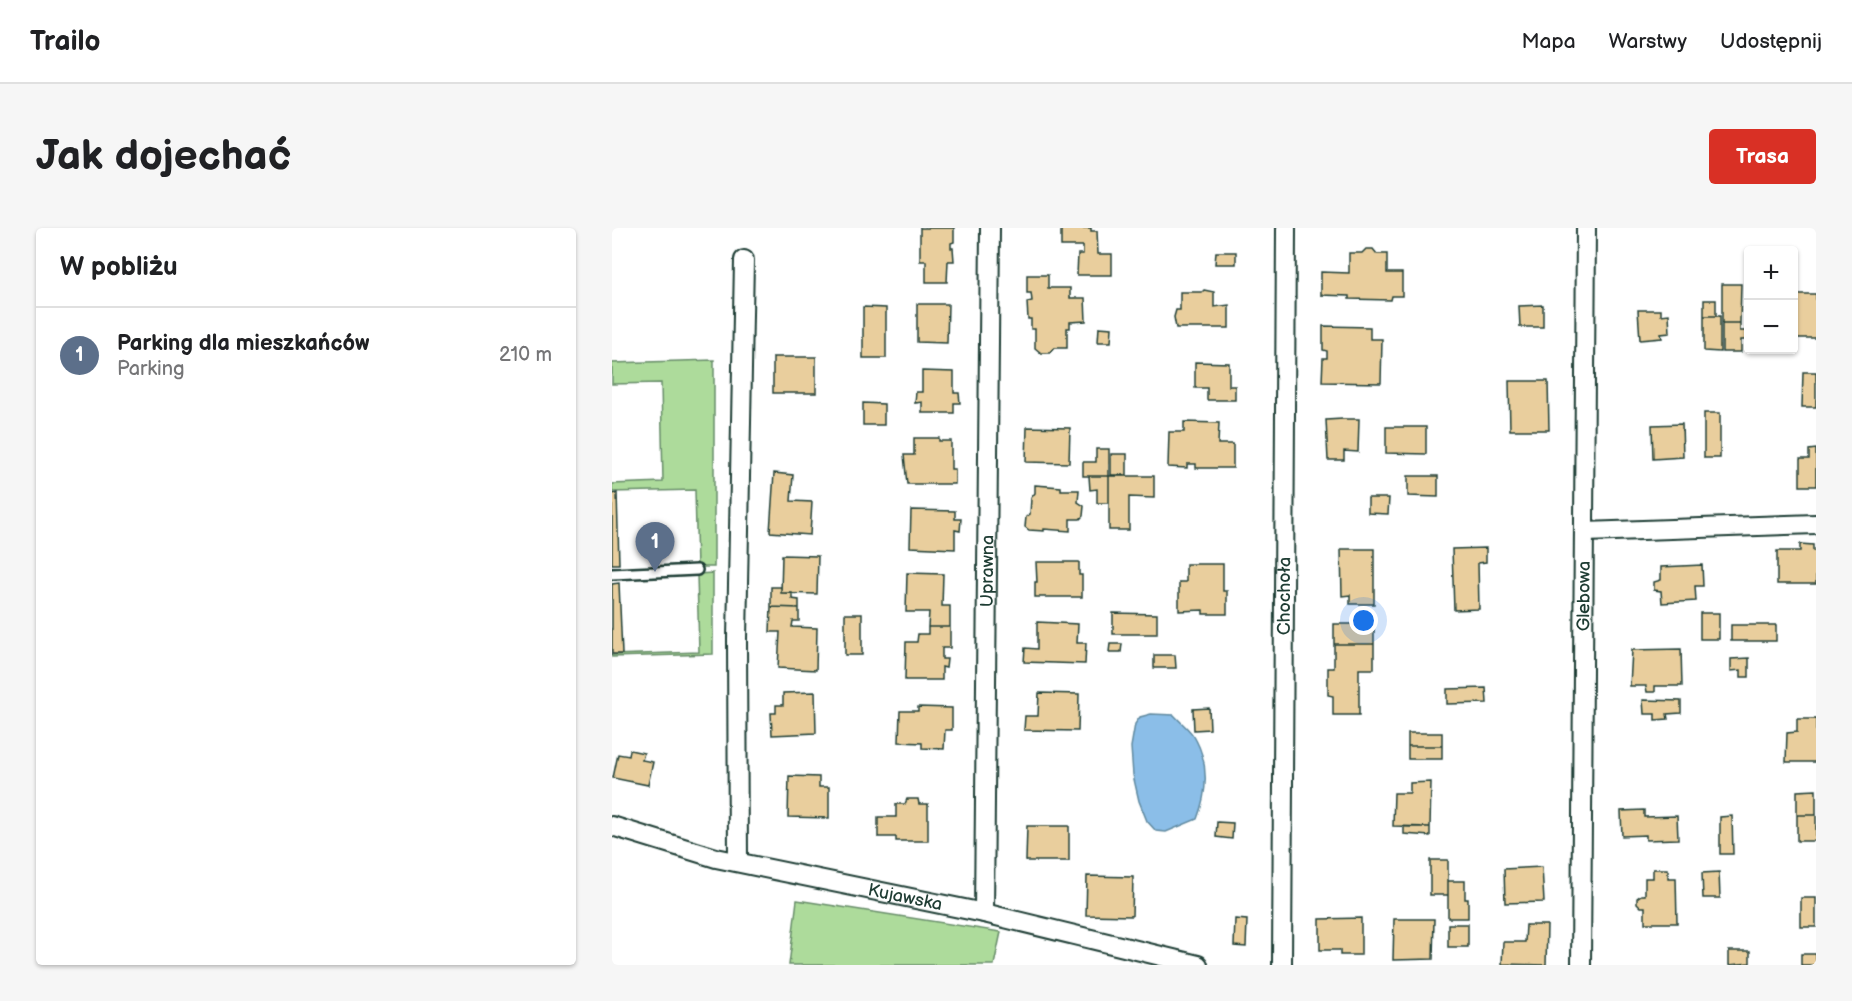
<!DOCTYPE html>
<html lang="pl">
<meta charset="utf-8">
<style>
:root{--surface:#fff;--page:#f6f6f6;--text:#202124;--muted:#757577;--line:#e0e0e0;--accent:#d93025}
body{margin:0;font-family:"Balsamiq Sans",sans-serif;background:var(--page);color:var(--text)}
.controls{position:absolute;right:18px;top:18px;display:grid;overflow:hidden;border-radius:6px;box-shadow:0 2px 4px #0004}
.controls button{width:54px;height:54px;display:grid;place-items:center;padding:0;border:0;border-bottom:2px solid var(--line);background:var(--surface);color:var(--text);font:30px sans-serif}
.you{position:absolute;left:752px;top:393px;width:21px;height:21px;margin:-15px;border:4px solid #fff;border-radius:50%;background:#1a73e8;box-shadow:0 0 0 9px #1a73e833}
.badge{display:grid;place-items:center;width:39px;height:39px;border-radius:50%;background:var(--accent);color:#fff;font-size:20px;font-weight:700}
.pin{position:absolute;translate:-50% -50px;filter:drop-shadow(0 2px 3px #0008)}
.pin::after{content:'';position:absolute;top:32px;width:21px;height:18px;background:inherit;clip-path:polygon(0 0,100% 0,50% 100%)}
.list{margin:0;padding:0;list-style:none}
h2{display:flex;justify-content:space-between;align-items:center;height:78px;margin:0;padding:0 24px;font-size:26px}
h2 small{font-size:20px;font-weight:400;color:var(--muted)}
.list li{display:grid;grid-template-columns:39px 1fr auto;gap:18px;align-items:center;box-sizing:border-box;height:96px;padding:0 24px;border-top:2px solid var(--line)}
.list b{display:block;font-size:22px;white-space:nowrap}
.list p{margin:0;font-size:20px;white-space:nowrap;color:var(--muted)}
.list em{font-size:20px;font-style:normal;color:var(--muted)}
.map{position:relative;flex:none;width:1204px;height:737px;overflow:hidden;border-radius:6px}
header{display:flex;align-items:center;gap:36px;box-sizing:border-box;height:84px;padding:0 30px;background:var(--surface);border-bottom:2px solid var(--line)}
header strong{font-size:28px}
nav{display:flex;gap:33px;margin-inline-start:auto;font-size:21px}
.intro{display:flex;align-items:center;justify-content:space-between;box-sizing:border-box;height:144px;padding:0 36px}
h1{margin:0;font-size:42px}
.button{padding:15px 27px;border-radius:6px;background:var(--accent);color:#fff;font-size:21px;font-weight:700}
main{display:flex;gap:36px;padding:0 36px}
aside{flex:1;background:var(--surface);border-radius:6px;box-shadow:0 2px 4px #0004}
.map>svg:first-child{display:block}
</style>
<header>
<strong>Trailo</strong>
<nav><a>Mapa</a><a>Warstwy</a><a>Udostępnij</a></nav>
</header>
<div class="intro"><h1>Jak dojechać</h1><a class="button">Trasa</a></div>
<main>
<aside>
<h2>W pobliżu<small></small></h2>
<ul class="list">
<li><span class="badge" style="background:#5c6f8a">1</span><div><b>Parking dla mieszkańców</b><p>Parking</p></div><em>210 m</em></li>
</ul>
</aside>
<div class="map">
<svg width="1204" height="737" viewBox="0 0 1204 737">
<rect width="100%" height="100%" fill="#fff"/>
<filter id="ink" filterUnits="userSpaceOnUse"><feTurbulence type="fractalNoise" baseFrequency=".0167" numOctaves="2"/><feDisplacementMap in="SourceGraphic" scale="12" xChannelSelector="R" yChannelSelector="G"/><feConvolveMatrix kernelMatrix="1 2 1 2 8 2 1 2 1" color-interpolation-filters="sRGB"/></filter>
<g filter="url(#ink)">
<path fill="#addb9b" stroke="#668c68" stroke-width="1.5" d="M102,132v207h-17l-2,-77 -83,2v-8l51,-2 -2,-99 -49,1v-21z
M101,345v81l-101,3v-2l87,-3 -2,-78z
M185,672l204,32 -7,33h-205z"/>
<path fill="#8bbee8" stroke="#608aa0" stroke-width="1.5" d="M539,486l23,1c7,8 18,16 22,25 13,25 11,53 1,79l-31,13 -10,-1 -9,-10 -8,-20 -6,-26 -2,-28 4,-23 5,-7z"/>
<path fill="#e9ce9d" stroke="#1f3d34" stroke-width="1.5" d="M308,0h34v14l-3,1v5h2l1,13h-6l-1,21h-21v-21h-6z
M449,0h30v3h6l1,23h14v21h-35l1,-21h5v-8h-22z
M754,21h7l4,5h10v19h15v23h-10l-1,4 -42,-1v-3l-28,-1v-23l28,1v-20h13z
M604,24h20v12h-21z
M415,47h21v13h22v10h15l1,23 -16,1v6h-3v20h-13l-4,5h-9l-6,-5v-19h-4v-10h-3l-1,-17 5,-1 -1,-8h-4z
M1110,56h19l-1,39h-18z
M592,62l10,2v15l15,-2v23h-53l-2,-11 2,-7h4v-18h22z
M1182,66h22v44h-22z
M1092,72h12v16h-12z
M305,76h31l-1,39 -30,-1z
M931,77v22h-23l-1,-21z
M251,79l23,1v50h-23z
M1026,82h23v5l8,-1 1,19 -9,1 1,4 -22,2z
M1092,88h16v36l-16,-1z
M1110,95h18v8h8v9h-7v12h-19z
M711,98l47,1v12h12l-1,44 -59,-1 1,-24h4v-7l-4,-1z
M487,99l13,1 -1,14h-13z
M161,129h43v36h-43z
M583,134l34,1v23h6v14h-28v-12h-12z
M310,143l32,1v21h5l1,10h-6v10h-32v-11l-7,1 1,-11h6z
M1191,144h13v35h-14z
M897,153h39l1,49h-39z
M251,175l21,1v21h-21z
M1092,185h16v45h-16z
M731,191h16l-1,33 -14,-1v9h-16l-2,-40z
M572,194l35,1 -1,21h15v24h-37v-4h-9v4l-19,-1 1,-35h15z
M1070,196l1,33 -30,2 -1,-34z
M415,199l43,1 -1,35 -43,-1z
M774,199h40v27l-40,-1z
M302,210h25v3h12v28h4v15h-48l-3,-29h10z
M484,221h13v27h-26v-14h13z
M1204,221v37h-16v-27h9v-9z
M499,226h16v21h-16z
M162,245l19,2 -2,26 21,1 -2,33 -40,-3z
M477,248h20v27h-12v-14l-7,1z
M497,248h45v22l-25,-1v33h-20z
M796,248h30v21l-30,-1z
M423,257l26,2v3h18l-1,12 6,4 -1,10 -3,3h-10v12l-26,-2v2l-15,-1 -4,-3 1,-10 4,-3 1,-16 4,-5z
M5,265l2,71h-7v-70z
M756,270h21l-1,16 -20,-1z
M299,282l44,1v8h6l-1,12 -5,-1v19l-45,-2z
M1188,316l13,1v6h3v33h-39v-33h23z
M874,320v14l-8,1 1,46 -25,1 -2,-61z
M729,321h33v55h-24v-9l-8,1z
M170,327l36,1 -1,38 -36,-1z
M424,334h43v13h3v22h-47v-15h2z
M574,336h37v27h4v23h-24v-4l-24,1v-29h7z
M1090,337l1,21h-8l1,15 -34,2 -1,-12 -7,-1v-8l7,-2v-13z
M295,345l36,1 -1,32h8v21h-22l1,-15h-23z
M7,355l3,71h-10v-70z
M159,359h10v6h11v6l7,1v8l-28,-1z
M159,379l28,1v13h-6l-1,6 25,1 -1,42 -38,-2 2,-36h-10z
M501,385l44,1v20h-44z
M1088,385h19v26h-19z
M233,386h17v41h-17z
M425,394l41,2 -1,19h9l-1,21 -61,-2 1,-14 12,1z
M722,396h40v20h-40z
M1119,397h45v16h-45z
M316,399h22v21h-8v11h5l-1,9 -4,-1v13h-37l1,-38h11l1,-8h10z
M498,416h12l-1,8h-12z
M722,416h40v25h-15v46h-26v-19l-5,-1v-27h6z
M1069,421l1,37h-27v6h-8l-1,-6h-16l2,-36z
M542,427h21l1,13h-22z
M1137,430v19h-8v-7l-10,1v-12z
M874,460l1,15 -40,1v-15z
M203,464l1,41 -44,2 -1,-22h5v-8h7v-12z
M427,465l40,1 -1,37 -54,-1 1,-14h13z
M1031,472l38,1v12l-14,1 1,5 -13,1v-6h-11z
M306,479l34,1v22h-7l-1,19 -22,-1v-5l-23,-1 1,-31h18z
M597,480l1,21 -16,1 -1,-21z
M1185,491h19v43h-30l1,-29 10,-1z
M796,505h34v13h-34z
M796,518h34v13h-34z
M18,522l14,3 -2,7 11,2 -5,23 -35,-7 5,-24 11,2z
M177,548l30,1v10h10v31l-41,-1z
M819,554l-1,45 -37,-1 1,-33h16v-10z
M1204,562v25h-19v-24z
M295,571h11l1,5h9v37h-32v-4h-18v-20h18v-13h9z
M1032,582v7l33,-1 1,23 -32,1v-5l-24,1 -1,-25z
M1185,587h19v26h-19z
M1120,588l1,38h-13v-37z
M605,594l16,1 -1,16 -16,-2z
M415,598h42v35h-43z
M792,599h26v9l-26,-2z
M818,632h18v35h-18z
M930,639l2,35 -39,1 -1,-34z
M1041,641h15v9h8l1,45h-32v-16h-4l-4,-4v-5l4,-3h4v-17h8z
M1107,644l1,26h-17l-1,-25z
M475,648l46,1 -1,39 -46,-1z
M836,653h17v18h3v19h-20z
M1189,670h15v29h-15z
M749,690v37h-21v-5h-20v-31z
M623,691l12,1 -1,27 -12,-1z
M782,691h40l-1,40 -40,1z
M836,696h20v23h-20z
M914,697h21l-1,40 -44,-1 1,-22h22z
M1117,723h21v12l-21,2z
M1189,726h15v11h-15z"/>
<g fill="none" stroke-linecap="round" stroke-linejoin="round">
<g stroke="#1f3d34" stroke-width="14">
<path id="lane" d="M0,346l85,-4"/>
</g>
<g stroke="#1f3d34" stroke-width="22">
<g id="street">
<path d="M973,304l231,-8"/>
<path id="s1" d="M0,598l104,32 268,55 214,52"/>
<path d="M126,634l-1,-223 7,-379"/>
<path id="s2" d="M372,685l6,-685"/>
<path id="s3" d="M670,737l4,-737"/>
<path id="s4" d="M969,737l5,-737"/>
</g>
</g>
<use href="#lane" stroke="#fff" stroke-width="9"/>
<use href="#street" stroke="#fff" stroke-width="18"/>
</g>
</g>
<g text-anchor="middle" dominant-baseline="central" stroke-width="5" stroke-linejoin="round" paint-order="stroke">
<g font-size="18" fill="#1f3d34" stroke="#fff">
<text stroke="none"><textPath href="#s2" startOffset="342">Uprawna</textPath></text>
<text stroke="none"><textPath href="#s3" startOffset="369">Chochoła</textPath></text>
<text stroke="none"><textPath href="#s4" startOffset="369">Glebowa</textPath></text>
<text stroke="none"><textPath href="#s1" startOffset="302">Kujawska</textPath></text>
</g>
</g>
</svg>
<div class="controls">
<button>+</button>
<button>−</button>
</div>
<div class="you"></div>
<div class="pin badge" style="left:43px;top:344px;background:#5c6f8a">1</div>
</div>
</main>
